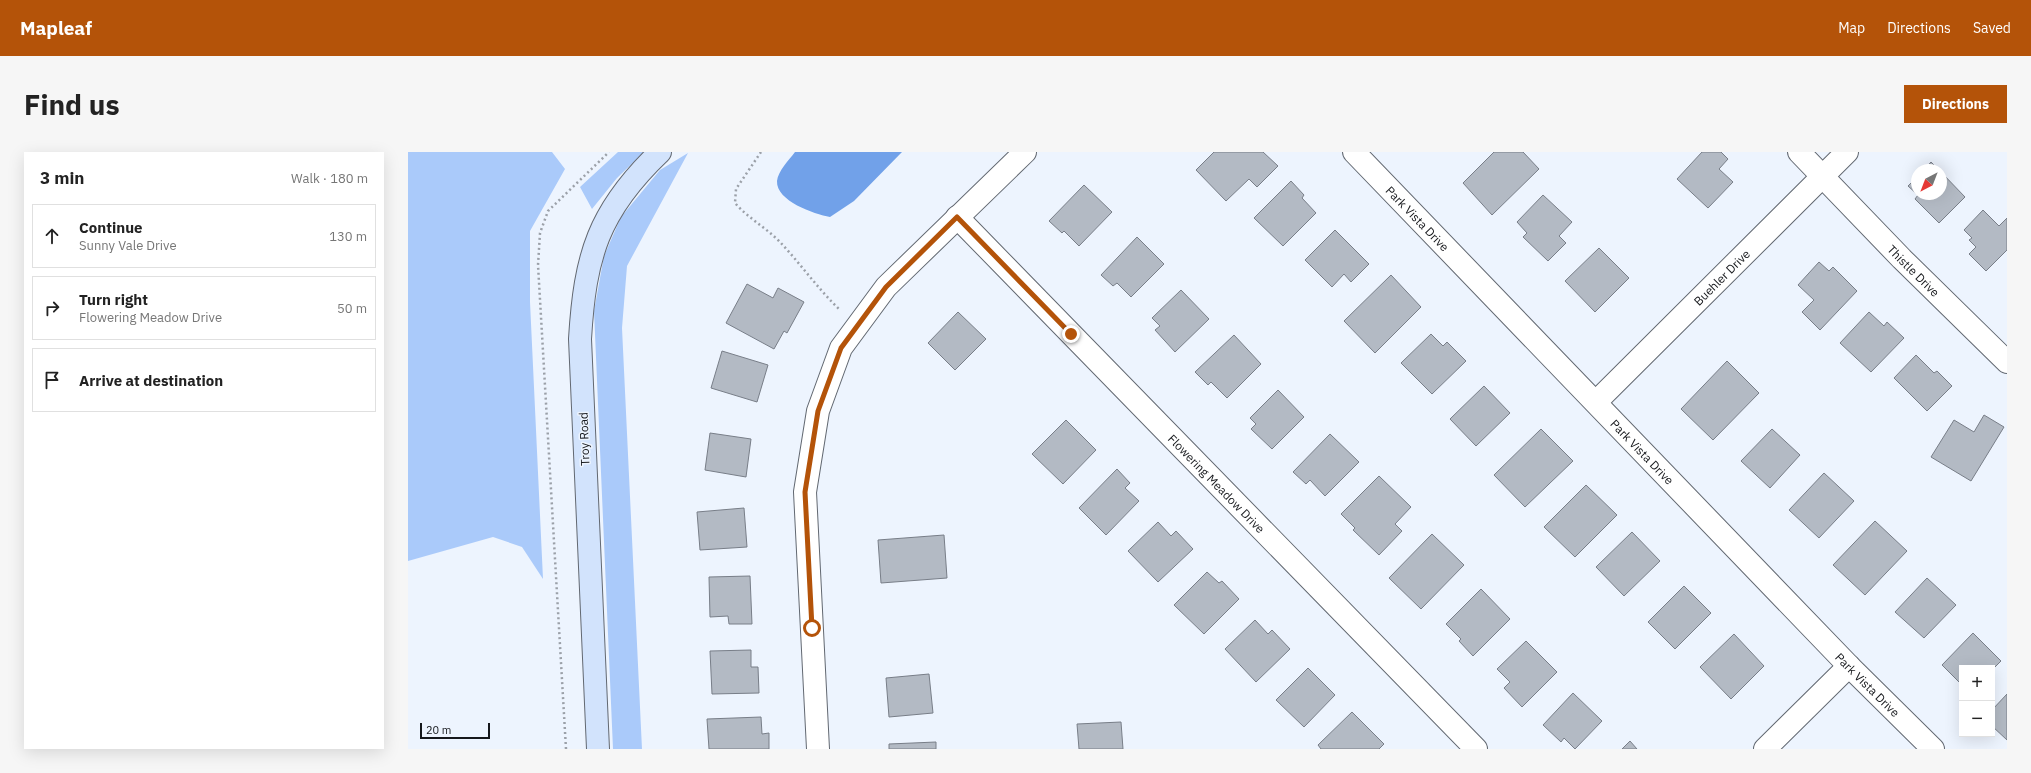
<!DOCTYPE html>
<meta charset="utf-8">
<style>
:root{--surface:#fff;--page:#f6f6f6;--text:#222;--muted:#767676;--line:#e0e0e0;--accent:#b45309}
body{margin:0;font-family:"IBM Plex Sans",sans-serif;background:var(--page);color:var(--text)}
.controls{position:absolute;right:12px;bottom:12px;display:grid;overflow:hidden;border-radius:0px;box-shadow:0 4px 16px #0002}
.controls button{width:36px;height:36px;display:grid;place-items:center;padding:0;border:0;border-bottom:1px solid var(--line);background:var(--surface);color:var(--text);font:20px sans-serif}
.compass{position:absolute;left:1503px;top:12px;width:36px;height:36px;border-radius:50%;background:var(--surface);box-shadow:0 4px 16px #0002;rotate:222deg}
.scale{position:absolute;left:12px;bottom:10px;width:70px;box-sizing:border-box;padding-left:4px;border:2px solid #15171b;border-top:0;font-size:11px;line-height:14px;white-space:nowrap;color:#15171b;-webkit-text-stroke:3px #edf4fe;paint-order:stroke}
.stop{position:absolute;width:12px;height:12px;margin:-9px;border:3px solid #b45309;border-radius:50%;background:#fff}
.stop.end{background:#b45309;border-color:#fff;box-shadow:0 1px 4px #0008}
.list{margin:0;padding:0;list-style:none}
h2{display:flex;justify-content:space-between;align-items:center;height:52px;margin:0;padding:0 16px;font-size:17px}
h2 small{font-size:13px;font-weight:400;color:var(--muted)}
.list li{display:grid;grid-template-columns:26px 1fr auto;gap:12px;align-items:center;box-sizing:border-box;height:64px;margin:0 8px 8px;padding:0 8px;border:1px solid var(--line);border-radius:0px}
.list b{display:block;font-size:15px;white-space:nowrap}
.list p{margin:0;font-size:13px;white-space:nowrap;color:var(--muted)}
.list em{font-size:13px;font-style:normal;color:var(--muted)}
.icon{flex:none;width:22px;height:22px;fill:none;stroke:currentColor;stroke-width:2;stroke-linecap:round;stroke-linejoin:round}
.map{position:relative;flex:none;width:1599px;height:597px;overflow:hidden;border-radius:0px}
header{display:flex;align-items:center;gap:24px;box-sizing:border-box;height:56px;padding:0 20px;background:var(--accent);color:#fff}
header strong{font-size:19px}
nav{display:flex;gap:22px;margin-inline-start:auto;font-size:14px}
.intro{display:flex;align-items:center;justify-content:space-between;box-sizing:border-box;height:96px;padding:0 24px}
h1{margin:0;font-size:28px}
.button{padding:10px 18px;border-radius:0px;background:var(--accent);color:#fff;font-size:14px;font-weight:700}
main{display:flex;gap:24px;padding:0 24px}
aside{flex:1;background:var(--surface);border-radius:0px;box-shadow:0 4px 16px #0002}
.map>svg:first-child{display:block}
</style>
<header>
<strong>Mapleaf</strong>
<nav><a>Map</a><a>Directions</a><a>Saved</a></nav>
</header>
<div class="intro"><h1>Find us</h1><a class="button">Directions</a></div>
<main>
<aside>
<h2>3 min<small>Walk · 180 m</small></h2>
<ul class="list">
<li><svg class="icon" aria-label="ahead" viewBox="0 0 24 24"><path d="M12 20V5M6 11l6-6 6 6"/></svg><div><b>Continue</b><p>Sunny Vale Drive</p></div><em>130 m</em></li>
<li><svg class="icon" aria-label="right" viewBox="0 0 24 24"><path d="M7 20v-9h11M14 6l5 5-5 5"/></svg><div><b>Turn right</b><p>Flowering Meadow Drive</p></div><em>50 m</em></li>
<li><svg class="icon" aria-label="arrive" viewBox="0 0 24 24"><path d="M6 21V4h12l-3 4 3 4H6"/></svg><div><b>Arrive at destination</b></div></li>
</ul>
</aside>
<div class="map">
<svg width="1599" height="597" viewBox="0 0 1599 597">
<rect width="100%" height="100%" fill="#edf4fe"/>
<path fill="#aacafa" d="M0,0h144l13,17 -35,62v71l13,277 -21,-32 -29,-10 -85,24z
M210,0h26l-27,26 -25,31 -12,-22z
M280,1l-61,113 -5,62 20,421h-29l-19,-438 10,-55 17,-39 39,-47z"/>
<path fill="#71a1e9" d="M387,0h107l-48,49 -24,16c-16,-3 -54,-16 -53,-36 1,-10 12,-21 18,-29z"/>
<path fill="#b3bac4" stroke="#787e88" d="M806,0h49l15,14 -21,21 -8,-8 -23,22 -30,-31z
M1086,0h29l16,17 -47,46 -29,-32z
M1294,0h19l7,7 -9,10 14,13 -25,26 -31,-29z
M1523,10l8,8h-15z
M1533,20l24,25 -26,26 -24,-24 3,-4 -10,-9 9,-9v17h24z
M883,29l13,14 -2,3 14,15 -33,33 -29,-28z
M676,33l28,27 -33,34 -15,-15 -2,2 -13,-12z
M1135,43l29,27 -13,14 7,7 -18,18 -25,-24 4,-4 -10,-11z
M1575,58l16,16 8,-8v32l-21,21 -17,-17 7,-7 -7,-7 3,-2 -8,-8z
M927,78l34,34 -18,18 -7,-8 -12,13 -27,-27z
M729,85l27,27 -33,33 -14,-14 -4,3 -12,-11z
M1191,96l30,30 -34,34 -30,-31z
M1411,110l10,9 4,-4 24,24 -37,39 -18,-18 12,-12 -16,-15z
M983,123l30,32 -46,46 -31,-32z
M339,132l26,14 5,-10 26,14 -17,31 -3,-2 -10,18 -48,-26z
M773,138l28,29 -34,33 -20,-22 5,-4 -8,-8z
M550,160l28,27 -31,31 -27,-27z
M1461,160l15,14 3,-4 17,16 -33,34 -31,-29z
M1023,182l12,12 4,-4 19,19 -34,33 -31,-31z
M826,183l27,29 -34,34 -16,-16 -3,3 -13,-13z
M314,199l46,14 -11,37 -46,-14z
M1508,203l18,18 3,-2 15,15 -25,25 -33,-33z
M1319,209l32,32 -46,47 -32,-31z
M1076,234l26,27 -34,33 -26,-27z
M870,238l26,27 -32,32 -21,-20 5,-5 -6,-6z
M1576,263l20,12 -33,54 -40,-24 23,-37 20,12z
M658,268l30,30 -33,34 -31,-30z
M1133,277l32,32 -48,46 -31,-32z
M1364,277l28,26 -30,33 -29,-27z
M302,281l41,6 -5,38 -41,-7z
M922,282l29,28 -34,34 -15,-16 -4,4 -13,-12z
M709,317l13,14 -5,5 14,13 -33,34 -27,-27z
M1416,321l30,28 -35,37 -30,-28z
M971,324l32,31 -16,17 7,7 -23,24 -26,-25 2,-2 -14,-14z
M1178,333l31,30 -42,42 -31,-30z
M336,356l3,39 -47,3 -3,-38z
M1467,369l32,30 -42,44 -32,-30z
M750,370l13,14 5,-5 17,18 -35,33 -30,-31z
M1224,380l28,29 -36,35 -28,-29z
M1024,382l32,31 -43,44 -32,-31z
M536,383l3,43 -66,5 -3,-43z
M799,420l12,11 3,-2 17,18 -35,35 -30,-29z
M342,424l2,48h-23l-1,-8 -18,1 -1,-40z
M1519,426l29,27 -32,33 -29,-26z
M1276,434l27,27 -36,36 -27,-27z
M1073,437l29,30 -37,37 -14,-15 2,-2 -15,-15z
M847,468l13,14 4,-4 18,19 -34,33 -31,-33z
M1565,481l28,28 -9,9v-2h-30v17l-20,-20z
M1326,482l30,32 -33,33 -31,-32z
M1118,489l31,31 -35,35 -18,-19 6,-6 -13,-13z
M343,498v17h7l1,26 -47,1 -2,-43z
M900,516l27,27 -31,32 -28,-27z
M521,522l4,39 -44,4 -3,-39z
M1165,541l29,28 -27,28 -11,-11 -3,4 -18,-17z
M1599,542v46l-15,-14v-16z
M944,560l32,32 -5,5h-58l-3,-4z
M353,565l1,17 7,-1v16h-60l-2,-30z
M713,570l2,27h-44l-2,-25z
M1222,589l7,8h-15z
M528,590v7h-47v-5z"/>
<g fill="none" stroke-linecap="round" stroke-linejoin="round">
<g stroke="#626871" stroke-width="24">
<g id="street">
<path id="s1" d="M946,0l495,514 84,83"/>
<path id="s2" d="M1391,0l103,107 105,103"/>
<path id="s3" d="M549,65l519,532"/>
<path id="s4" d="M1188,250l251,-250"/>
<path d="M410,597l-13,-257 13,-81 23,-63 45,-61 139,-135"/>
<path d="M1357,597l84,-83"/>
</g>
</g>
<g stroke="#626871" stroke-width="24">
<path id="secondary" d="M190,597l-18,-410c5,-83 18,-128 80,-187"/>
</g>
<path stroke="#9ba0a8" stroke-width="2.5" stroke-dasharray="2 3" stroke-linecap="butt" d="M353,0l-25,37 -1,14c13,15 30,24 44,38 21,22 39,48 61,69
M158,597l-28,-484 2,-32 8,-22 61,-59"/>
<use href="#street" stroke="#fff" stroke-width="22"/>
<use href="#secondary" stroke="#d2e3fc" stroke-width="22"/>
</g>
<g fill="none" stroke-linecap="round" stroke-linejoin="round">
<path stroke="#b45309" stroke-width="5" d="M404,476l-7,-136 13,-81 23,-63 45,-61 71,-70 114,117"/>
</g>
<g text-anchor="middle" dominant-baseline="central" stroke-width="3" stroke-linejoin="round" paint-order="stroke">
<g font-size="12" fill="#15171b" stroke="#edf4fe">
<text stroke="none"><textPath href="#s1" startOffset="92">Park Vista Drive</textPath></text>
<text stroke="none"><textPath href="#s2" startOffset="165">Thistle Drive</textPath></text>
<text stroke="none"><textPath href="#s4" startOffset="177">Buehler Drive</textPath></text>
<text transform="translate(176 287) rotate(-92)">Troy Road</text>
<text stroke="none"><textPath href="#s1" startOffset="416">Park Vista Drive</textPath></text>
<text stroke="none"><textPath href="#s3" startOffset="372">Flowering Meadow Drive</textPath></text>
<text stroke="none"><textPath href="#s1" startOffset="740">Park Vista Drive</textPath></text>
</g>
</g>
</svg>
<div class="controls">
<button>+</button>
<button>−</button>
</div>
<svg class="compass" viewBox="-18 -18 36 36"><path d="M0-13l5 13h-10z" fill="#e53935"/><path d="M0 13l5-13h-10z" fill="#767676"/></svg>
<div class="scale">20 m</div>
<div class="stop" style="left:404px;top:476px"></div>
<div class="stop end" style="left:663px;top:182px"></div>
</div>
</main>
